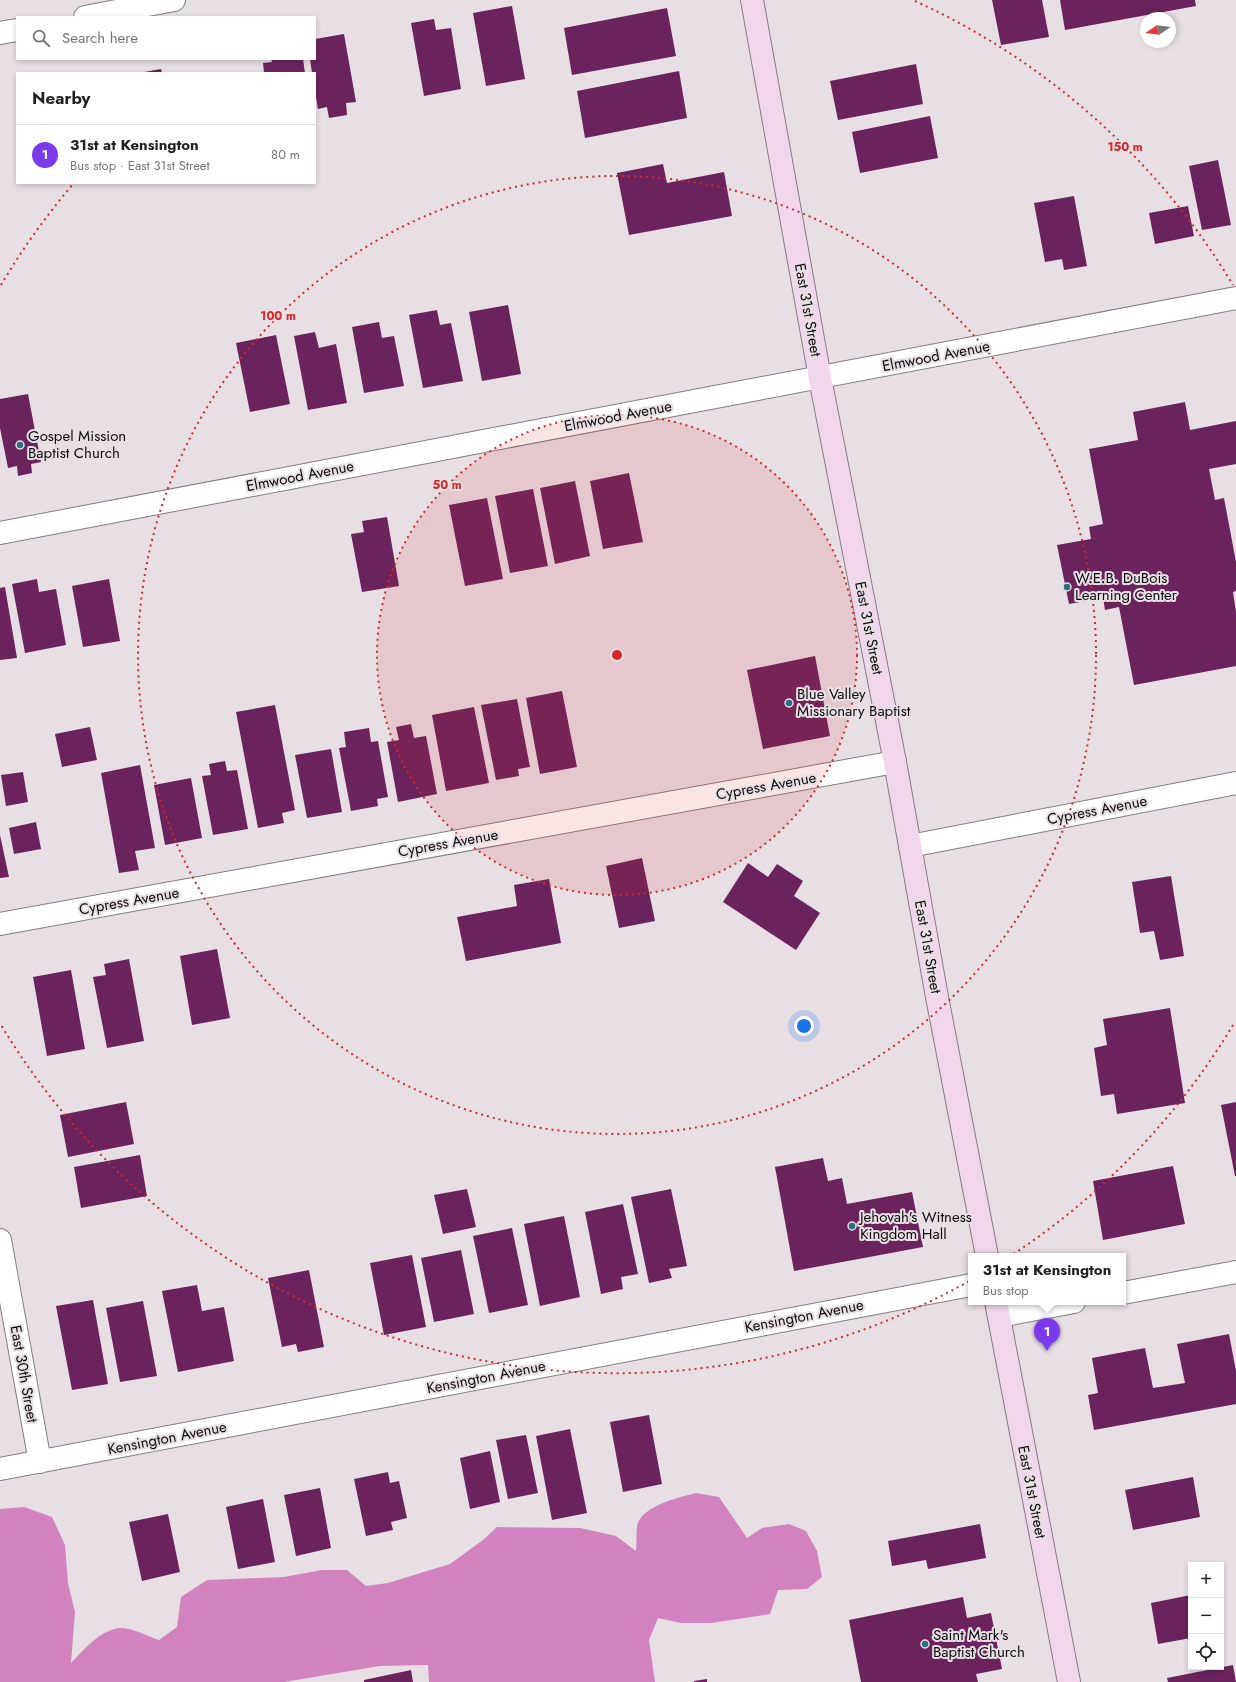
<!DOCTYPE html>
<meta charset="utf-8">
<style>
:root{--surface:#fff;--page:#f2f2f2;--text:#222;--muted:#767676;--line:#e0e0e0;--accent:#7c3aed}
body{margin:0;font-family:Jost,sans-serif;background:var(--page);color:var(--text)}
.controls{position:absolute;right:12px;bottom:12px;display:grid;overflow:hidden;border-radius:0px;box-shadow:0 2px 6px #0003}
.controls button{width:36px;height:36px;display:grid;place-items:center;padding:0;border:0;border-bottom:1px solid var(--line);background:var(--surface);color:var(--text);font:20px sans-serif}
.compass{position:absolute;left:1140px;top:12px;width:36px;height:36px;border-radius:50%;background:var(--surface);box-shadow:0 2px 6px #0003;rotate:257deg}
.you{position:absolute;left:804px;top:1026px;width:14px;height:14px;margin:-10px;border:3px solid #fff;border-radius:50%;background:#1a73e8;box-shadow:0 0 0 6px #1a73e833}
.badge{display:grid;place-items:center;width:26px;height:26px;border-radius:50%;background:var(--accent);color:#fff;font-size:13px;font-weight:700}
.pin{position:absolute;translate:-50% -33px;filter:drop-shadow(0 1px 2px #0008)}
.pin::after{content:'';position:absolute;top:21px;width:14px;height:12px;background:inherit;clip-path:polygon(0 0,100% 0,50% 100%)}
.popup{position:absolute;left:968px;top:1253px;width:158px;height:52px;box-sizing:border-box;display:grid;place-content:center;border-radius:0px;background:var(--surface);filter:drop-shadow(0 1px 3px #0005);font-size:13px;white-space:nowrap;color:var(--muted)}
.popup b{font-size:15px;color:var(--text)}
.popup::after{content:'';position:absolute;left:50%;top:100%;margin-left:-8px;border:8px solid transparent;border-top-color:var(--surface)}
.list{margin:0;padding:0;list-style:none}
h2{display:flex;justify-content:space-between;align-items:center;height:52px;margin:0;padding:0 16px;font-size:17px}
h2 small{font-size:13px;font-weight:400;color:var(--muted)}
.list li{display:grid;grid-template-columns:26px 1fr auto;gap:12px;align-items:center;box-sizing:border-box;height:60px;padding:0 16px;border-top:1px solid var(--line)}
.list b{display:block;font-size:15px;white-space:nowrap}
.list p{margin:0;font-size:13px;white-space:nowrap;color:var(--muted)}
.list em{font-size:13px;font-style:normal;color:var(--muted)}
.icon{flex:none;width:22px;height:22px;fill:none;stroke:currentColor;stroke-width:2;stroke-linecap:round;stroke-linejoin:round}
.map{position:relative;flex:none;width:1236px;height:1682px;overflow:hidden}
.search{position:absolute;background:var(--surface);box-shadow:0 2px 6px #0003;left:16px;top:16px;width:300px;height:44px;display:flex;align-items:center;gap:10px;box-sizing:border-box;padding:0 14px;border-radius:0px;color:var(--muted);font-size:15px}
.panel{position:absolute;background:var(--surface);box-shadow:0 2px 6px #0003;left:16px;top:72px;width:300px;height:112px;border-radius:0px}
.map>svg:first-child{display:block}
</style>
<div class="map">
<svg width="1236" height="1682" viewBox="0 0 1236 1682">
<rect width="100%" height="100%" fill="#e7dfe4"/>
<path fill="#d283bf" d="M696,1493l23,4 28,41 15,-10 27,-4 17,7 11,20 5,26 -15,12 -29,1 -8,24 -59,9h-30l-23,-5 -9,22 6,42h-226l-1,-17 -48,1 -96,16h-284v-173l24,-2 28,10 13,28 3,38 7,29 -4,51c13,-13 31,-36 52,-35 12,1 24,8 36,12l18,-13 4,-30 26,-17 77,-3 38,-7h25l19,16 22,-3 62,-19 33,-24 14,-13 83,1 36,8 20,15c1,-8 0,-17 1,-25 4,-20 43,-29 59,-33z"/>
<path fill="#6b235d" d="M992,0h50l7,37 -48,8z
M1060,0h135l1,6 -131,24z
M512,6l13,73 -39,7 -13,-73z
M667,8l9,48 -104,19 -8,-47z
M434,19l2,11 15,-2 10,61 -37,7 -13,-73z
M344,34l12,68 -10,1 1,12 -18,3 -2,-11 -9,2 -3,-18v-18h-3l-2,-14h5v-20z
M271,59h32l2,14h-41l-1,-10 9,-1z
M916,64l7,40 -85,16 -8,-39z
M161,69l1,4h-18v-1z
M679,71l8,47 -102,20 -8,-47z
M930,116l8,42 -78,15 -8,-41z
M1218,160l13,65 -29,5 -13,-64z
M663,164l4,19 57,-11 8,44 -103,19 -12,-62z
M1074,196l13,70 -23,4 -2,-11 -17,3 -11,-59z
M1188,206l6,30 -39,8 -6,-31z
M508,305l13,69 -39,7 -13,-69z
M437,310l3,15 11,-2 12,58 -40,7 -14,-73z
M379,322l3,16 12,-2 10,50 -40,7 -12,-66z
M315,332l4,16 17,-4 11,59 -39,7 -14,-74z
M276,335l14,69 -40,8 -14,-69z
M28,394l13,68 -10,2 1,9 -14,3 -1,-10 -9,2 -8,-40v-29z
M1185,402l5,28 46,-9v43l-27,5 6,31 9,-2 12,64v29l-3,1 3,20v54l-102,19 -15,-78 -14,3 -2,-12 -34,6 -12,-59 34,-6 -2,-12 14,-3 -14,-75 49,-9 -5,-28z
M629,473l14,69 -40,7 -13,-68z
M575,481l15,75 -35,8 -15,-76z
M533,489l15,77 -38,7 -15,-77z
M487,498l16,81 -38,7 -16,-81z
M387,517l12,69 -37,6 -11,-58 13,-2 -2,-11z
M37,579l2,13 17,-3 10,56 -41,8 -13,-69z
M109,579l11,62 -37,6 -11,-61z
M5,587l12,71 -17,2v-72z
M815,656l15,80 -67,13 -16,-79z
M562,691l15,76 -37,7 -14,-76z
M517,699l13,68 -12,2 1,7 -23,4 -15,-75z
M275,705l20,105 -13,3 2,10 -26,5 -22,-116z
M474,707l15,76 -43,8 -14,-76z
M411,724l3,14 12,-2 11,58 -39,8 -11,-60 12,-2 -3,-13z
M90,727l7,33 -35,7 -7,-33z
M369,728l2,14 7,-1 10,56 -11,2 1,7 -27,5 -12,-63 7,-1 -2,-15z
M331,749l11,63 -35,6 -12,-63z
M225,761l2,10 10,-1 11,59 -35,6 -11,-59 9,-1 -2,-11z
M140,765l15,83 -20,3 4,19 -20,3 -18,-100z
M23,772l5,30 -22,4 -5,-31z
M191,778l11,60 -37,7 -11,-60z
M36,822l5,27 -27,5 -5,-26z
M0,835l9,42 -9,1z
M642,858l13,63 -36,7 -13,-62z
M748,863l20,14 9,-13 26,17 -9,15 26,17 -24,37 -73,-48z
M1171,876l13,80 -24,4 -6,-29 -14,2 -8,-51z
M549,879l12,64 -95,18 -9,-44 60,-11 -3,-21z
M217,949l13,69 -38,7 -12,-69z
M129,959l15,82 -37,7 -14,-71 13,-2 -2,-11z
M71,970l14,79 -38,7 -14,-79z
M1170,1008l15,95 -68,11 -3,-20 -13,2 -7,-48 13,-3 -4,-26z
M126,1102l8,42 -66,13 -8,-42z
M1236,1102v74h-1l-14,-71z
M140,1155l7,41 -66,12 -7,-41z
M823,1158l5,23 14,-3 5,26 65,-12 11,55 -129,24 -19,-104z
M1173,1166l12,58 -82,16 -10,-59z
M467,1189l9,38 -33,7 -9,-39z
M671,1189l16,77 -18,3 3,9 -23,5 -18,-86z
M623,1204l15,70 -17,3 2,12 -22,5 -16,-82z
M564,1216l16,81 -40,9 -16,-82z
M512,1228l16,77 -39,8 -16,-77z
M461,1250l13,64 -40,8 -13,-64z
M412,1255l14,72 -42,8 -14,-72z
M309,1270l15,77 -26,5 -2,-8 -14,3 -14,-69z
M197,1285l5,26 22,-4 10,54 -56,11 -16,-81z
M93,1300l15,84 -36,6 -16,-84z
M143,1301l14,75 -37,6 -14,-74z
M1229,1334l7,37v33l-142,26 -6,-35 10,-2 -6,-35 53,-10 8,40 32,-5 -8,-39z
M649,1415l13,69 -39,8 -13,-70z
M570,1429l17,84 -35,7 -16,-84z
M526,1435l12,58 -30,6 -12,-59z
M490,1451l10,51 -30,7 -10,-51z
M388,1472l2,11 9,-2 8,37 -16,4 2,8 -27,6 -12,-57z
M1193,1477l7,40 -67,13 -8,-40z
M320,1488l11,60 -35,8 -12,-61z
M263,1499l12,63 -37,7 -12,-62z
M168,1514l12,58 -38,9 -13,-59z
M980,1524l6,34 -58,11 -2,-9 -34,6 -4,-25z
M1191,1595v43l-33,6 -7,-41z
M963,1597l4,21 24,-5 11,56 -26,5 2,8h-117l-12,-62z
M1233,1665l3,17h-68l-1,-4z
M411,1670l2,12h-49v-2z
M707,1679v3h-13v-1z"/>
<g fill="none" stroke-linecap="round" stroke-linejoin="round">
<g stroke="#847d82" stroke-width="24">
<path id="minor" d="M85,17l89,-17
M0,33l17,-3
M0,533l1236,-235
M910,846l326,-63
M0,924l895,-162
M0,1240l40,222
M1123,1293l113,-21
M999,1316l75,-14
M0,1469l971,-184"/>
</g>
<g stroke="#847d82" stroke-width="24">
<path id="secondary" d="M752,0l68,378 75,384 42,235 50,259
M996,1302l73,380"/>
</g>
<use href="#minor" stroke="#fff" stroke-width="22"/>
<use href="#secondary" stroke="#f2d7ec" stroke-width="22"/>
</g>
<circle cx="617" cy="655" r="240" fill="#d62828" fill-opacity=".12"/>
<g fill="none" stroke="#d62828" stroke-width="2" stroke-dasharray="2 4">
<circle cx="617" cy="655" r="240"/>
<circle cx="617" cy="655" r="479"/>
<path d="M1233 1025A719 719 0 0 1 1 1025M1 285A719 719 0 0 1 74 183M915 1A719 719 0 0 1 1233 285"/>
</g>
<g fill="#2a6f7e" stroke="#e7dfe4" stroke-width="1.5">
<circle cx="20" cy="445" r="4"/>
<circle cx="1067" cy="587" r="4"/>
<circle cx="789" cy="703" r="4"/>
<circle cx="852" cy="1226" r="4"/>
<circle cx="925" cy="1644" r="4"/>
</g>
<g text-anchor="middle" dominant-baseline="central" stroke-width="4" stroke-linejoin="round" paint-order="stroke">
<g font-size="15" fill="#0d0b0d" stroke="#e7dfe4">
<text transform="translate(808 310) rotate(80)">East 31st Street</text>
<text transform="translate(936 356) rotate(-11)">Elmwood Avenue</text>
<text transform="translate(618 416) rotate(-11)">Elmwood Avenue</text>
<text transform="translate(300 476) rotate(-11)">Elmwood Avenue</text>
<text transform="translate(869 628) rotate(79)">East 31st Street</text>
<text transform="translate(766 786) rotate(-10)">Cypress Avenue</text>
<text transform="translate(1097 810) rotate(-11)">Cypress Avenue</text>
<text transform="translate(448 843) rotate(-10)">Cypress Avenue</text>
<text transform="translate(129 901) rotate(-10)">Cypress Avenue</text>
<text transform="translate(928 947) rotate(80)">East 31st Street</text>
<text transform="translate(804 1316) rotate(-11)">Kensington Avenue</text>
<text transform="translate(24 1374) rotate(80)">East 30th Street</text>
<text transform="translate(486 1377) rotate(-11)">Kensington Avenue</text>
<text transform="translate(167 1438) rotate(-11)">Kensington Avenue</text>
<text transform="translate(1032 1492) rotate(79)">East 31st Street</text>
</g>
<g font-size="15" fill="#0d0b0d" stroke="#e7dfe4" text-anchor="start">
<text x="28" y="436">Gospel Mission<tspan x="28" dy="17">Baptist Church</tspan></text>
<text x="1075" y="578">W.E.B. DuBois<tspan x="1075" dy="17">Learning Center</tspan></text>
<text x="797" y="694">Blue Valley<tspan x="797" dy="17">Missionary Baptist</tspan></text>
<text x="860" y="1217">Jehovah's Witness<tspan x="860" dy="17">Kingdom Hall</tspan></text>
<text x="933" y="1635">Saint Mark's<tspan x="933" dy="17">Baptist Church</tspan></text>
</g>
</g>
<circle cx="617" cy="655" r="6" fill="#d62828" stroke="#e7dfe4" stroke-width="2"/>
<g font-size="12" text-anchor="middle" font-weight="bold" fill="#d62828" stroke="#e7dfe4" stroke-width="4" stroke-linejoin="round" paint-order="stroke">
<text x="1125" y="151">150 m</text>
<text x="278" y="320">100 m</text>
<text x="447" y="489">50 m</text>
</g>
</svg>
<div class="controls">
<button>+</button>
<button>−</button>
<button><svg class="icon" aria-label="locate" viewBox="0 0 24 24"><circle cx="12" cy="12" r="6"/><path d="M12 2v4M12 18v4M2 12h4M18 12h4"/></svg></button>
</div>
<svg class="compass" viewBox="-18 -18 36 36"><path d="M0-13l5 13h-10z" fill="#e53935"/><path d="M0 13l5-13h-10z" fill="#767676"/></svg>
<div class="you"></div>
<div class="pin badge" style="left:1047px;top:1351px">1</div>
<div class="popup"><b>31st at Kensington</b>Bus stop</div>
<div class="search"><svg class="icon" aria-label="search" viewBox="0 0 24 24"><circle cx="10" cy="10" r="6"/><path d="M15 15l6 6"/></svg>Search here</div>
<section class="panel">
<h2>Nearby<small></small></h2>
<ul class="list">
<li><span class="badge">1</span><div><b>31st at Kensington</b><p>Bus stop · East 31st Street</p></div><em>80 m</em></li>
</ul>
</section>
</div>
